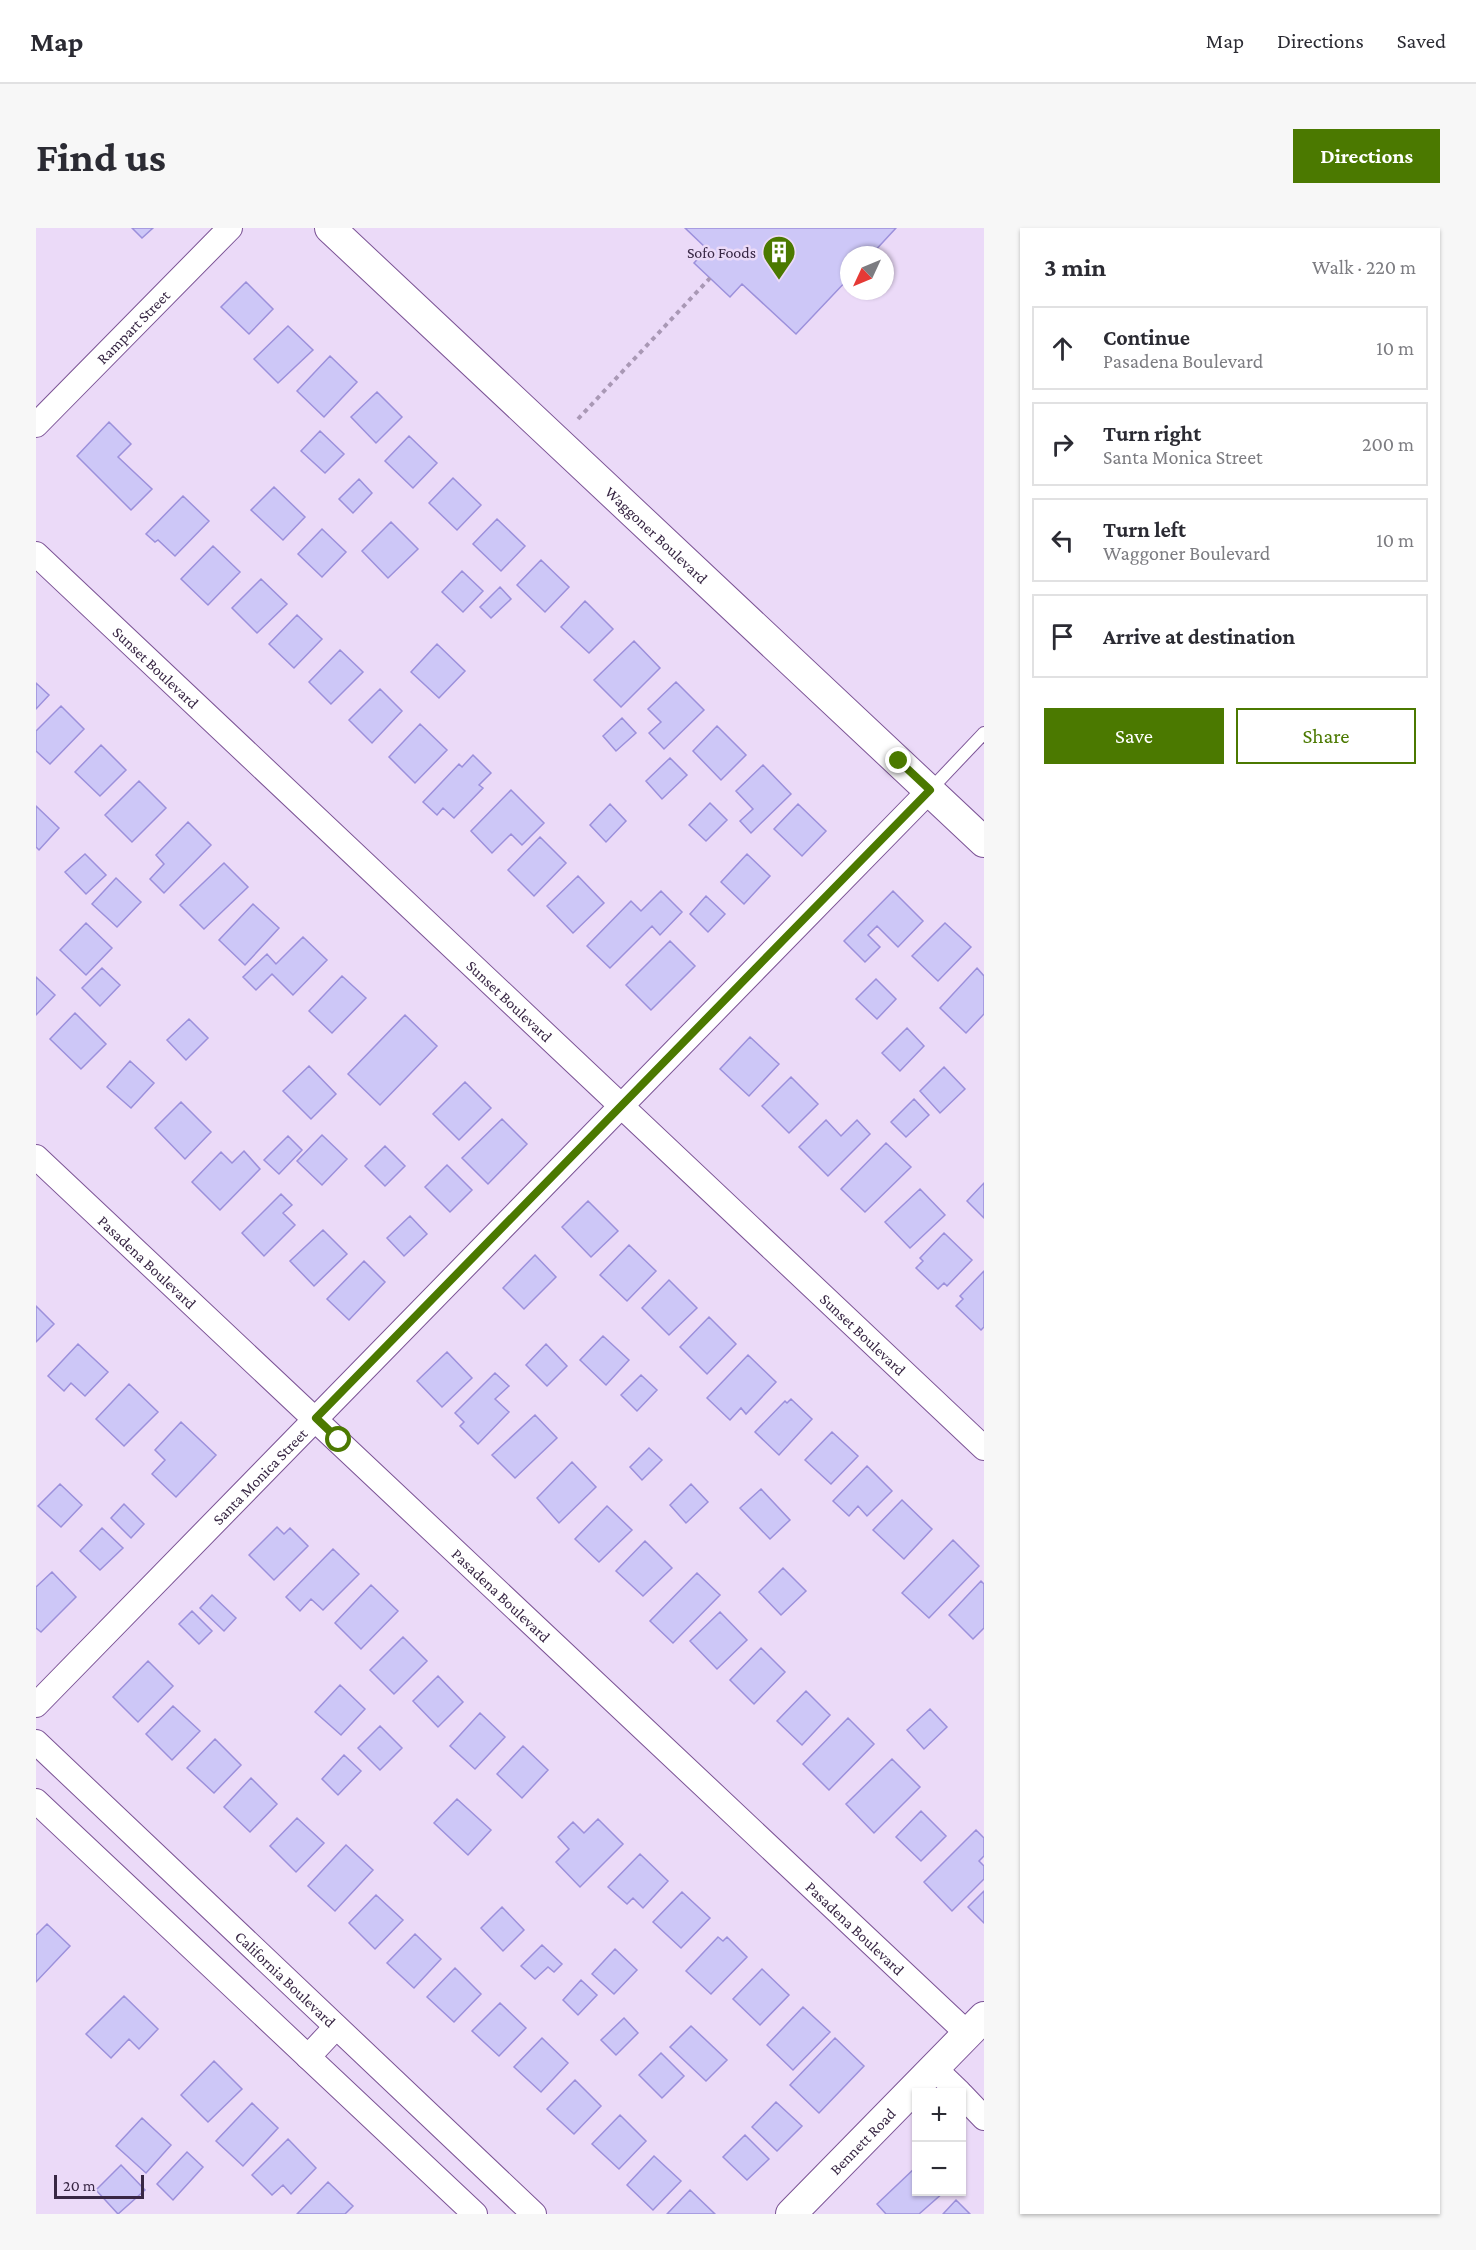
<!DOCTYPE html>
<meta charset="utf-8">
<style>
:root{--surface:#fff;--page:#f7f7f7;--text:#2b2b33;--muted:#7c7c81;--line:#e1e1e2;--accent:#4b7900}
body{margin:0;font-family:"Crimson Pro",serif;background:var(--page);color:var(--text)}
.controls{position:absolute;right:18px;bottom:18px;display:grid;overflow:hidden;border-radius:0px;box-shadow:0 2px 4px #0004}
.controls button{width:54px;height:54px;display:grid;place-items:center;padding:0;border:0;border-bottom:2px solid var(--line);background:var(--surface);color:var(--text);font:30px sans-serif}
.compass{position:absolute;left:804px;top:18px;width:54px;height:54px;border-radius:50%;background:var(--surface);box-shadow:0 2px 4px #0004;rotate:226deg}
.scale{position:absolute;left:18px;bottom:15px;width:90px;box-sizing:border-box;padding-left:6px;border:3px solid #382744;border-top:0;font-size:16px;line-height:21px;white-space:nowrap;color:#382744;-webkit-text-stroke:4px #ebdaf8;paint-order:stroke}
.stop{position:absolute;width:18px;height:18px;margin:-14px;border:4px solid #4b7900;border-radius:50%;background:#fff}
.stop.end{background:#4b7900;border-color:#fff;box-shadow:0 2px 6px #0008}
.list{margin:0;padding:0;list-style:none}
h2{display:flex;justify-content:space-between;align-items:center;height:78px;margin:0;padding:0 24px;font-size:26px}
h2 small{font-size:20px;font-weight:400;color:var(--muted)}
.list li{display:grid;grid-template-columns:39px 1fr auto;gap:18px;align-items:center;box-sizing:border-box;height:84px;margin:0 12px 12px;padding:0 12px;border:2px solid var(--line);border-radius:0px}
.list b{display:block;font-size:22px;white-space:nowrap}
.list p{margin:0;font-size:20px;white-space:nowrap;color:var(--muted)}
.list em{font-size:20px;font-style:normal;color:var(--muted)}
.actions{display:flex;gap:12px;padding:18px 24px}
.actions a{flex:1;padding:14px 0;border:2px solid var(--accent);border-radius:0px;text-align:center;font-size:21px;color:var(--accent)}
.actions .main{background:var(--accent);color:#fff}
.icon{flex:none;width:33px;height:33px;fill:none;stroke:currentColor;stroke-width:2;stroke-linecap:round;stroke-linejoin:round}
.map{position:relative;flex:none;width:948px;height:1986px;overflow:hidden;border-radius:0px}
header{display:flex;align-items:center;gap:36px;box-sizing:border-box;height:84px;padding:0 30px;background:var(--surface);border-bottom:2px solid var(--line)}
header strong{font-size:28px}
nav{display:flex;gap:33px;margin-inline-start:auto;font-size:21px}
.intro{display:flex;align-items:center;justify-content:space-between;box-sizing:border-box;height:144px;padding:0 36px}
h1{margin:0;font-size:42px}
.button{padding:15px 27px;border-radius:0px;background:var(--accent);color:#fff;font-size:21px;font-weight:700}
main{display:flex;gap:36px;padding:0 36px}
aside{flex:1;background:var(--surface);border-radius:0px;box-shadow:0 2px 4px #0004}
.map>svg:first-child{display:block}
</style>
<header>
<strong>Map</strong>
<nav><a>Map</a><a>Directions</a><a>Saved</a></nav>
</header>
<div class="intro"><h1>Find us</h1><a class="button">Directions</a></div>
<main>
<div class="map">
<svg width="948" height="1986" viewBox="0 0 948 1986">
<rect width="100%" height="100%" fill="#ebdaf8"/>
<path fill="#cdc7f7" stroke="#9c90db" stroke-width="1.5" d="M96,0h21l-11,10z
M649,0h211l-25,27h-22v23l-53,56 -54,-50 -12,13 -36,-34 13,-14z
M210,54l27,27 -24,25 -28,-27z
M252,98l25,24 -35,33 -24,-24z
M294,128l27,26 -33,35 -27,-26z
M341,164l25,25 -26,26 -25,-26z
M73,194l22,22 -13,13 34,32 -21,21 -54,-54z
M284,203l24,23 -19,19 -24,-22z
M373,208l28,27 -24,25 -28,-27z
M417,250l28,27 -24,25 -28,-27z
M323,251l13,14 -19,20 -14,-14z
M238,259l31,30 -22,23 -32,-30z
M147,268l26,25 -34,35 -17,-16 -3,2 -9,-8z
M461,291l28,27 -24,25 -28,-27z
M355,294l27,27 -30,29 -26,-27z
M286,301l24,23 -24,25 -24,-23z
M177,318l27,26 -32,33 -27,-26z
M505,332l28,27 -24,25 -28,-27z
M426,343l21,20 -20,21 -21,-20z
M225,351l26,25 -30,29 -25,-25z
M464,359l11,12 -20,19 -11,-11z
M549,373l28,28 -24,24 -28,-26z
M261,387l25,24 -28,29 -25,-24z
M598,413l26,27 -39,39 -27,-27z
M401,416l28,27 -26,27 -28,-26z
M304,422l23,22 -32,32 -22,-22z
M640,454l28,28 -40,39 -15,-16 12,-11 -13,-13z
M0,455l13,12 -13,14z
M344,461l22,22 -30,32 -23,-23z
M25,478l23,23 -34,35 -14,-13v-20z
M586,490l14,15 -20,18 -13,-15z
M384,496l27,26 -32,33 -26,-26z
M681,498l29,29 -25,25 -28,-29z
M65,517l25,25 -26,26 -25,-24z
M437,527l18,18 -12,12 4,3 -29,30 -11,-10 -6,7 -14,-13 36,-38 3,3z
M634,530l17,17 -25,24 -16,-18z
M727,537l28,29 -40,39 -11,-12 13,-12 -17,-18z
M103,553l27,27 -34,34 -27,-27z
M475,562l33,33 -22,22 -11,-11 -19,19 -21,-22z
M674,575l17,17 -21,21 -17,-16z
M574,576l16,17 -20,21 -16,-17z
M762,576l28,27 -24,25 -28,-27z
M0,578l23,22 -20,22 -3,-3z
M152,594l23,23 -47,48 -14,-14 14,-15 -8,-9z
M504,609l26,26 -32,33 -26,-26z
M49,626l21,21 -20,19 -21,-22z
M711,626l23,22 -26,28 -23,-22z
M188,635l24,24 -44,42 -24,-24z
M542,648l26,27 -31,30 -26,-27z
M80,650l25,24 -24,25 -25,-23z
M625,663l21,21 -22,23 -8,-9 -42,42 -23,-22 44,-45 10,10z
M857,663l30,30 -25,26 -21,-21 -9,9 12,12 -15,15 -21,-21z
M670,668l19,18 -17,18 -18,-18z
M217,676l26,24 -34,37 -26,-25z
M50,695l26,25 -26,27 -26,-25z
M909,695l26,24 -33,34 -26,-25z
M267,709l24,23 -34,35 -21,-21 -16,16 -13,-13 24,-23 9,10z
M634,713l25,25 -44,44 -25,-25z
M66,740l18,17 -20,21 -18,-18z
M941,740l7,8v38l-18,19 -26,-25z
M306,748l24,22 -34,35 -23,-22z
M0,749l19,18 -19,20z
M840,751l20,20 -19,20 -21,-20z
M39,785l31,31 -25,25 -31,-30z
M369,787l32,31 -57,59 -32,-31z
M153,791l19,19 -22,22 -19,-20z
M871,800l17,18 -24,25 -18,-18z
M714,809l29,27 -30,32 -29,-27z
M94,833l24,22 -23,25 -24,-21z
M273,838l27,28 -25,25 -28,-28z
M908,839l21,22 -25,24 -20,-22z
M755,849l27,27 -29,29 -27,-27z
M429,854l26,26 -32,32 -26,-26z
M878,871l15,16 -23,22 -15,-15z
M145,874l30,30 -26,27 -30,-31z
M466,891l25,25 -39,40 -26,-26z
M790,892l15,16 16,-16 13,14 -42,42 -29,-29z
M286,907l25,24 -25,26 -25,-24z
M252,908l14,14 -23,24 -15,-14z
M850,915l25,24 -46,45 -24,-23z
M349,918l20,20 -20,20 -20,-20z
M208,923l16,18 -40,41 -28,-28 29,-30 11,11z
M411,937l25,25 -22,22 -25,-25z
M948,955v35l-17,-17z
M884,961l25,26 -35,33 -25,-26z
M245,966l11,11 -9,8 12,12 -31,31 -22,-23z
M552,973l30,30 -27,26 -29,-30z
M374,988l17,18 -23,22 -17,-18z
M287,1002l24,24 -33,32 -24,-25z
M908,1005l28,27 -25,26 -3,-3 -6,6 -22,-21 7,-7 -3,-3z
M593,1017l27,26 -29,30 -27,-26z
M499,1027l21,22 -32,32 -21,-21z
M328,1033l21,21 -36,38 -22,-21z
M948,1043v56l-3,3 -25,-24 7,-7 -3,-3z
M633,1052l28,28 -28,27 -27,-27z
M0,1078l18,18 -18,18z
M673,1089l27,27 -29,30 -27,-27z
M567,1108l26,24 -23,25 -26,-25z
M42,1116l30,28 -23,24 -14,-13 -7,8 -16,-15z
M510,1116l21,22 -20,20 -21,-21z
M411,1124l25,26 -30,29 -25,-26z
M712,1127l28,27 -30,32 -5,-6 -11,12 -23,-22z
M459,1145l14,13 -14,13 14,13 -31,32 -18,-18 4,-4 -9,-9z
M605,1147l16,15 -20,21 -16,-16z
M93,1156l29,28 -34,34 -28,-27z
M755,1171l21,20 -33,36 -24,-23 30,-31 2,2z
M499,1187l22,23 -42,40 -23,-23z
M145,1194l35,33 -40,42 -24,-23 13,-14 -10,-10z
M796,1204l26,24 -27,28 -26,-24z
M613,1220l13,12 -20,20 -12,-13z
M536,1234l24,25 -37,36 -22,-25z
M831,1238l25,25 -25,25 -9,-10 -9,10 -16,-15z
M24,1256l22,21 -21,22 -23,-21z
M655,1256l17,18 -22,21 -16,-18z
M725,1261l29,31 -20,19 -30,-31z
M866,1272l30,29 -28,30 -31,-29z
M88,1276l20,20 -13,14 -20,-20z
M571,1278l25,24 -33,32 -24,-23z
M241,1299l7,7 6,-6 18,18 -34,34 -25,-25z
M66,1300l21,20 -23,22 -20,-19z
M917,1312l26,26 -50,52 -27,-25z
M609,1313l27,27 -29,28 -27,-25z
M297,1321l26,25 -36,36 -12,-11 -11,12 -14,-14z
M747,1340l23,23 -25,24 -22,-23z
M16,1344l24,25 -35,35 -5,-4v-41z
M661,1345l23,22 -47,48 -23,-22z
M945,1353l3,3v44l-11,11 -24,-24z
M335,1357l27,26 -37,38 -26,-26z
M176,1367l24,23 -12,13 -24,-23z
M156,1383l20,20 -13,13 -20,-20z
M684,1384l27,28 -30,29 -27,-28z
M367,1409l24,24 -33,33 -24,-24z
M725,1420l24,24 -31,32 -24,-24z
M112,1433l25,25 -35,36 -25,-25z
M402,1448l25,26 -25,25 -25,-26z
M304,1457l25,24 -24,26 -26,-23z
M770,1463l24,24 -28,30 -25,-24z
M137,1478l27,25 -28,29 -26,-26z
M894,1481l17,18 -23,22 -17,-19z
M444,1485l25,24 -30,32 -25,-23z
M812,1490l26,26 -45,46 -26,-26z
M344,1498l22,22 -22,22 -22,-22z
M179,1511l26,26 -27,28 -27,-25z
M487,1518l25,24 -26,28 -25,-24z
M308,1527l17,16 -23,24 -16,-16z
M856,1531l28,28 -46,46 -28,-29z
M215,1550l26,26 -27,28 -26,-25z
M421,1571l34,31 -23,25 -34,-32z
M885,1583l25,25 -25,25 -25,-24z
M261,1590l27,25 -28,29 -26,-26z
M562,1591l25,25 -43,43 -24,-25 13,-13 -11,-12 15,-15 11,11z
M940,1602l8,8v18l-5,5 5,5v13l-32,32 -28,-29z
M310,1617l27,25 -38,41 -27,-25z
M604,1626l28,27 -25,27 -10,-10 -6,6 -19,-17z
M948,1663v32l-16,-16z
M646,1664l28,26 -29,30 -28,-26z
M340,1667l27,25 -28,29 -26,-26z
M466,1679l22,23 -21,21 -22,-23z
M11,1696l23,22 -34,36v-47z
M379,1706l26,25 -27,29 -27,-25z
M682,1709l5,4 4,-4 20,20 -36,37 -25,-23z
M506,1717l20,19 -8,8 -6,-5 -13,12 -14,-13z
M579,1721l22,21 -23,24 -22,-20z
M419,1740l26,26 -27,28 -27,-25z
M726,1741l27,26 -29,30 -27,-26z
M545,1752l16,15 -19,20 -15,-15z
M88,1768l34,33 -19,20 -10,-10 -18,19 -25,-24z
M464,1775l26,25 -27,28 -27,-25z
M767,1779l27,25 -37,38 -26,-25z
M588,1790l14,15 -22,22 -15,-15z
M655,1798l36,34 -21,21 -36,-34z
M506,1810l26,25 -27,29 -27,-25z
M799,1810l29,28 -45,47 -29,-28z
M625,1825l23,23 -22,22 -23,-23z
M178,1833l28,28 -34,33 -27,-27z
M539,1852l26,26 -27,28 -27,-25z
M740,1874l26,24 -25,25 -25,-24z
M216,1875l26,25 -35,38 -27,-25z
M584,1887l26,26 -27,28 -27,-25z
M106,1890l29,27 -25,28 -30,-27z
M709,1907l24,24 -22,21 -24,-23z
M252,1911l28,29 -25,26 -8,-9 -11,10 -20,-20z
M151,1924l16,15 -30,33 -16,-16z
M618,1928l27,25 -28,29 -26,-25z
M85,1937l24,25 -27,24 -22,-24z
M880,1939v25h28l-25,22h-33l-9,-10z
M292,1954l25,24 -8,8h-48z
M654,1962l25,24h-48z
M920,1972l14,14h-27z"/>
<g fill="none" stroke-linecap="round" stroke-linejoin="round">
<g stroke="#7b5395" stroke-width="14">
<path id="service" d="M894,562l54,-57"/>
</g>
<g stroke="#7b5395" stroke-width="26">
<g id="minor">
<path id="s1" d="M0,197l194,-197"/>
<path id="s2" d="M0,326l948,894"/>
<path id="s3" d="M0,929l931,876"/>
<path id="s4" d="M0,1477l894,-915"/>
<path id="s5" d="M0,1514l498,472"/>
<path d="M0,1573l439,413"/>
<path d="M272,1829l28,-30"/>
<path d="M898,1840l25,24"/>
<path d="M926,1867l22,23"/>
</g>
</g>
<g stroke="#7b5395" stroke-width="32">
<g id="tertiary">
<path id="s6" d="M294,0l654,614"/>
<path id="s7" d="M755,1986l193,-197"/>
</g>
</g>
<path stroke="#a998b5" stroke-width="4" stroke-dasharray="4.5 4.5" stroke-linecap="butt" d="M542,191l132,-141"/>
<use href="#service" stroke="#fff" stroke-width="12"/>
<use href="#minor" stroke="#fff" stroke-width="24"/>
<use href="#tertiary" stroke="#fff" stroke-width="30"/>
</g>
<g fill="none" stroke-linecap="round" stroke-linejoin="round">
<path stroke="#4b7900" stroke-width="8" d="M303,1212l-23,-22 614,-628 -31,-29"/>
</g>
<defs>
<g id="building-pin" transform="scale(1.725)"><path d="M0 17L-7.5 6A9.5 9.5 0 1 1 7.5 6Z" fill="#4b7900" stroke="#ebdaf8"/><path d="M-4-6H4V6H1V3H-1V6H-4ZM-2.5-4.3h1.7v1.8h-1.7ZM.8-4.3h1.7v1.8H.8ZM-2.5-1h1.7V.8h-1.7ZM.8-1h1.7V.8H.8Z" fill="#fff"/></g>
</defs>
<g fill-rule="evenodd">
<use href="#building-pin" x="743" y="24"/>
</g>
<g text-anchor="middle" dominant-baseline="central" stroke-width="5" stroke-linejoin="round" paint-order="stroke">
<g font-size="16" fill="#382744" stroke="#ebdaf8" text-anchor="end">
<text x="720" y="24">Sofo Foods</text>
</g>
<g font-size="16" fill="#382744" stroke="#ebdaf8">
<text stroke="none"><textPath href="#s1" startOffset="138">Rampart Street</textPath></text>
<text stroke="none"><textPath href="#s6" startOffset="448">Waggoner Boulevard</textPath></text>
<text stroke="none"><textPath href="#s2" startOffset="165">Sunset Boulevard</textPath></text>
<text stroke="none"><textPath href="#s2" startOffset="651">Sunset Boulevard</textPath></text>
<text stroke="none"><textPath href="#s3" startOffset="153">Pasadena Boulevard</textPath></text>
<text stroke="none"><textPath href="#s2" startOffset="1137">Sunset Boulevard</textPath></text>
<text stroke="none"><textPath href="#s4" startOffset="320">Santa Monica Street</textPath></text>
<text stroke="none"><textPath href="#s3" startOffset="639">Pasadena Boulevard</textPath></text>
<text stroke="none"><textPath href="#s3" startOffset="1125">Pasadena Boulevard</textPath></text>
<text stroke="none"><textPath href="#s5" startOffset="344">California Boulevard</textPath></text>
<text stroke="none"><textPath href="#s7" startOffset="102">Bennett Road</textPath></text>
</g>
</g>
</svg>
<div class="controls">
<button>+</button>
<button>−</button>
</div>
<svg class="compass" viewBox="-18 -18 36 36"><path d="M0-13l5 13h-10z" fill="#e53935"/><path d="M0 13l5-13h-10z" fill="#7c7c81"/></svg>
<div class="scale">20 m</div>
<div class="stop" style="left:303px;top:1212px"></div>
<div class="stop end" style="left:863px;top:533px"></div>
</div>
<aside>
<h2>3 min<small>Walk · 220 m</small></h2>
<ul class="list">
<li><svg class="icon" aria-label="ahead" viewBox="0 0 24 24"><path d="M12 20V5M6 11l6-6 6 6"/></svg><div><b>Continue</b><p>Pasadena Boulevard</p></div><em>10 m</em></li>
<li><svg class="icon" aria-label="right" viewBox="0 0 24 24"><path d="M7 20v-9h11M14 6l5 5-5 5"/></svg><div><b>Turn right</b><p>Santa Monica Street</p></div><em>200 m</em></li>
<li><svg class="icon" aria-label="left" viewBox="0 0 24 24"><path d="M17 20v-9H6M10 6l-5 5 5 5"/></svg><div><b>Turn left</b><p>Waggoner Boulevard</p></div><em>10 m</em></li>
<li><svg class="icon" aria-label="arrive" viewBox="0 0 24 24"><path d="M6 21V4h12l-3 4 3 4H6"/></svg><div><b>Arrive at destination</b></div></li>
</ul>
<div class="actions"><a class="main">Save</a><a>Share</a></div>
</aside>
</main>
